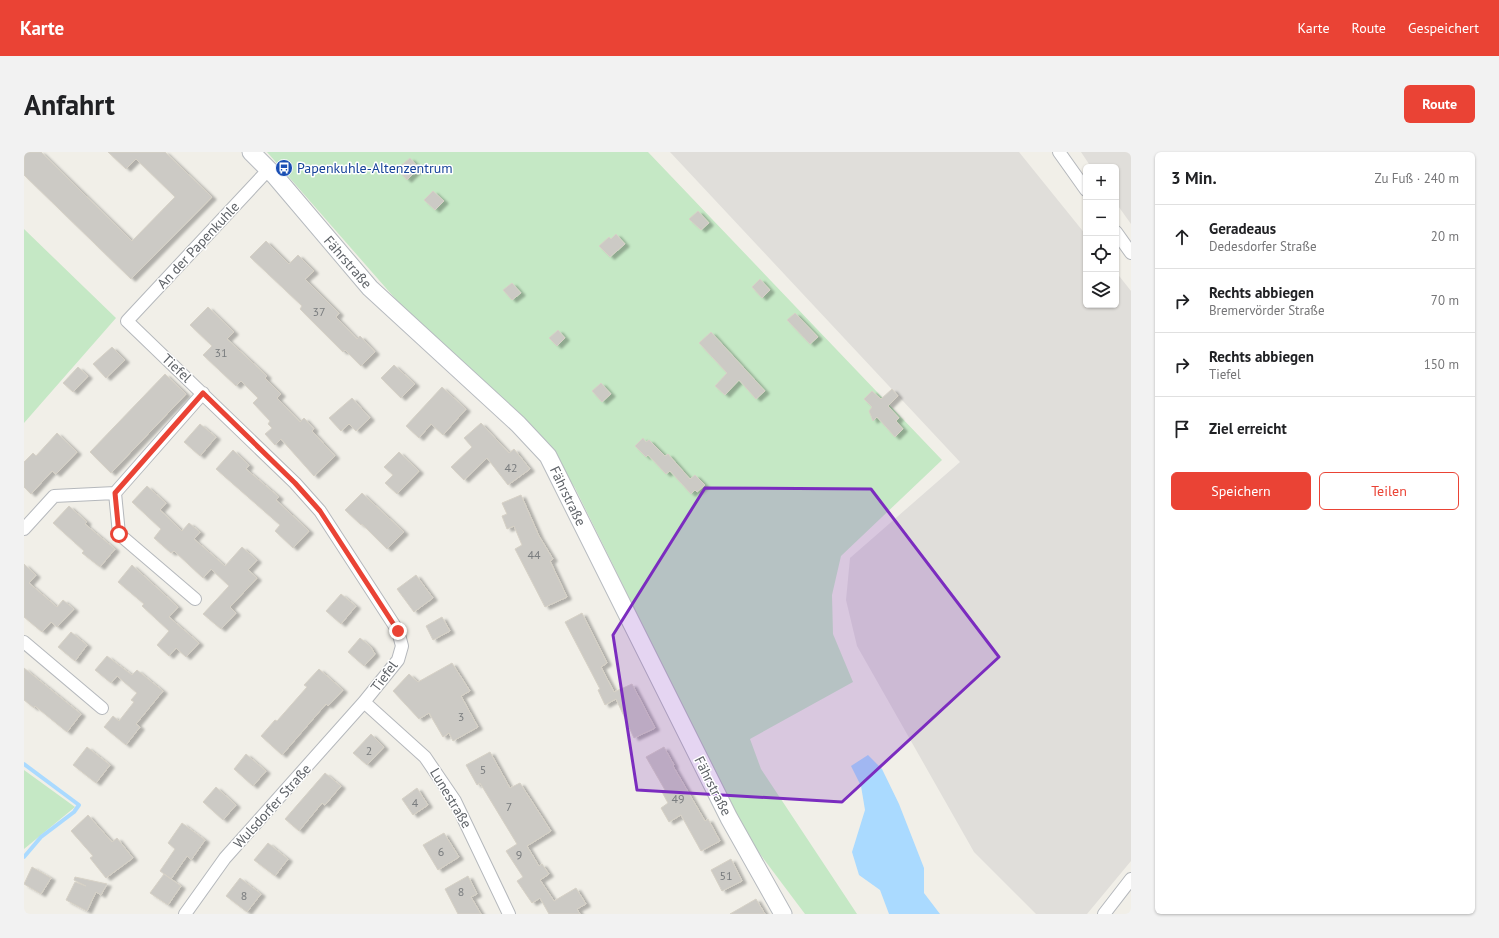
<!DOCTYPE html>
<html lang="de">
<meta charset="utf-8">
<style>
:root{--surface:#fff;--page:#f2f2f2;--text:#202124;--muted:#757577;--line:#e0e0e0;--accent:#ea4335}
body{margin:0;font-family:"PT Sans",sans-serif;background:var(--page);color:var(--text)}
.controls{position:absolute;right:12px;top:12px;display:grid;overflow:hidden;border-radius:6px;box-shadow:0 1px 3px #0004}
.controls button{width:36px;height:36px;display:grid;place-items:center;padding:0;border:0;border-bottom:1px solid var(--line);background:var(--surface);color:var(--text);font:20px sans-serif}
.stop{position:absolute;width:12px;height:12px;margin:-9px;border:3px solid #ea4335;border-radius:50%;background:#fff}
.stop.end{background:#ea4335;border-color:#fff;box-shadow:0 1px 4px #0008}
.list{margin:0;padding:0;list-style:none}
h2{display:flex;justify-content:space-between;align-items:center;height:52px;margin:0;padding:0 16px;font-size:17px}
h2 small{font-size:13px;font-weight:400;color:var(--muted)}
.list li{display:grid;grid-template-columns:26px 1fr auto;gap:12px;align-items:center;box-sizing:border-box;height:64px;padding:0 16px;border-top:1px solid var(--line)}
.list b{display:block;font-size:15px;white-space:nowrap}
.list p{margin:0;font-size:13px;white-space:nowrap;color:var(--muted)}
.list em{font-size:13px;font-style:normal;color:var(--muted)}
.actions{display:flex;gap:8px;padding:12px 16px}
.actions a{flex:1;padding:9px 0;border:1px solid var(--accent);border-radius:6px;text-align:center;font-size:14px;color:var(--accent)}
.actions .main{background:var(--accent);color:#fff}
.icon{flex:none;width:22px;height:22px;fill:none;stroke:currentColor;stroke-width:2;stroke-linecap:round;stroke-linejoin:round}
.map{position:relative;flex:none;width:1107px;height:762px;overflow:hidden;border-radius:6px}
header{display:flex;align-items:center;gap:24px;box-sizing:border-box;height:56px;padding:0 20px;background:var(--accent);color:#fff}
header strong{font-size:19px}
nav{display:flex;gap:22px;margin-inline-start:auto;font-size:14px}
.intro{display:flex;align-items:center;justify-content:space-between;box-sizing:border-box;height:96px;padding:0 24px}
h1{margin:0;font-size:28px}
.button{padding:10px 18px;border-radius:6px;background:var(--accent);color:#fff;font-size:14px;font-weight:700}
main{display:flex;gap:24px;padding:0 24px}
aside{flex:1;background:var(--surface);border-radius:6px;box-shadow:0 1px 3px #0004}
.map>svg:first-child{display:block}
</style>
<header>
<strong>Karte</strong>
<nav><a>Karte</a><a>Route</a><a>Gespeichert</a></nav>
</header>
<div class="intro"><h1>Anfahrt</h1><a class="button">Route</a></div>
<main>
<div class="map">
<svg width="1107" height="762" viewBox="0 0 1107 762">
<defs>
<filter id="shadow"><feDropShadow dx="4.5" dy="2.5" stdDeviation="1" flood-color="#0004"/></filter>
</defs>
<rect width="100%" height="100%" fill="#f1efe8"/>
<path fill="#e0deda" d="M646,0h349l67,83v70h30v-33l15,19v570l-44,53h-51l-62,-62 -117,-206 -11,-46 4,-42 110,-96z
M1057,0h50v72l-15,-21v-36h-25z"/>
<path fill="#c5e8c5" d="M243,0h381l294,308 -101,96 -9,39 1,39 20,48 -103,57 11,30 96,145h-52l-57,-76 -173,-350 -33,-48 -136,-129z
M0,77l92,89 -92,105z
M0,618l51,37 -51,42z"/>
<path fill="#aadaff" d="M844,603l14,14 17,35 25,64v25l16,21h-51l-9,-24 -21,-15 -7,-23 13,-42 -4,-24 -10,-20z"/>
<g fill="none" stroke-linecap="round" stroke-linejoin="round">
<path stroke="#aadaff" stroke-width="4" d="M0,612l55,41 -5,7 -33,25 -17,20"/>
</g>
<path fill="#cccac5" stroke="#d6d1c6" filter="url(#shadow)" d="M0,0h17l91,89 43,-44 -39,-38 -10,10 -18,-17h57l47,45 -81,82 -107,-104z
M386,6l9,10 -12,12 -10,-11z
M409,39l11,10 -9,9 -11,-10z
M674,59l11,12 -8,7 -12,-11z
M592,82l9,10 -15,13 -11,-11 10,-9 2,2z
M242,89l23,23 9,-9 16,16 -9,8 34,34 -3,4 21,22 3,-3 15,16 -14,14 -16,-16 -2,2 -43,-43 2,-3 -52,-49z
M736,127l10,11 -8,8 -10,-11z
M488,131l9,10 -9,7 -9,-10z
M184,155l26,25 -7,7 40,37 -2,2 16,16 -4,4 23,24 4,-4 10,11 -2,2 23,25 -21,20 -33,-37 -6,6 -10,-11 7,-6 -4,-4 2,-3 -17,-18 5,-5 -17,-17 -5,5 -33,-31 9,-9 -22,-21z
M771,161l23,24 -8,7 -23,-24z
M534,178l7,8 -8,8 -8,-8z
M687,180l54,59 -9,8 -17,-19 -14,15 -10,-9 12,-13 -28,-30z
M88,195l13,13 -19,18 -13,-14z
M370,213l21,19 -14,14 -20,-20z
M54,215l10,9 -15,16 -10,-9z
M141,222l21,20 -75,79 -21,-21z
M577,231l10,11 -9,8 -10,-11z
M418,235l24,22 -23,26 -12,-11 -12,14 -13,-12z
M868,237l6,7 -10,10 11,12 -3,3 7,8 -8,8 -18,-20 -4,4 -4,-10 3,-4 -8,-8 8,-8 9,8z
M328,246l18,20 -14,13 -7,-7 -8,7 -12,-13z
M457,271l28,30 5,-4 16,20 -22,16 -21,-27 -23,22 -13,-13 21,-20 -8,-9z
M176,272l16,13 -16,19 -16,-14z
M33,281l20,19 -21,22 -4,-3 -21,23 -7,-7v-25l9,-9 3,3z
M619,286l3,4 3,-2 16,16 3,-2 22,25 5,-4 10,10 -8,7 -2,-2 -4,4 -21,-23 -4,3 -18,-19 -2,2 -11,-11z
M209,298l16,15 -3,4 33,28 -3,3 33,31 -16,17 -18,-17 5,-6 -64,-56z
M375,300l20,19 -22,23 -12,-11 8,-8 -9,-8z
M123,334l19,17 -6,7 22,21 7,-8 11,9 -6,7 31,27 17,-19 15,13 -9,10 9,8 -27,29 6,6 -15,16 -18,-15 26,-28 -18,-17 -8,9 -29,-27 -3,2 -17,-15 7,-9 -29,-27z
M338,341l42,39 -17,17 -25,-25 -1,1 -16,-15z
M497,343l18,41 14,23 -3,2 17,36 -22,10 -30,-58 7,-4 -8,-19 -7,3 -5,-13 5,-2 -5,-11z
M45,354l18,16 -2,2 30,25 -15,18 -18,-14 2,-2 -31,-28z
M0,412l12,11 -7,8 28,24 6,-7 11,9 -17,18 -6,-5 -9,10 -18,-15z
M108,413l46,42 -9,10 30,26 -13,14 -10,-9 -7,8 -12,-11 12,-14 -27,-25 2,-2 -26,-22z
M392,423l17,23 -19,14 -17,-23z
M317,442l15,12 -15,18 -15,-13z
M558,461l25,50 -6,4 13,25 18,-8 23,44 -21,10 -18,-39 -11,6 -7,-15 2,-1 -35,-67z
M418,465l8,14 -17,9 -7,-14z
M47,480l16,13 -12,16 -17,-14z
M336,486l10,8 5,8 -11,12 -16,-14z
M83,504l25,19 5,-5 26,21 -27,33 4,3 -14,18 -22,-18 9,-11 6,5 15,-19 -3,-2 6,-7 -20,-17 -6,7 -16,-13z
M428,511l18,28 -9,5 17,31 -25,14 -4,-8 -6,4 -14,-24 -10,6 -26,-28 16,-17 9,8z
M0,516l57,46 -14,18 -32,-26 -1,2 -10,-8z
M295,517l24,21 -15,16 -2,-2 -44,51 -21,-19 14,-16 2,1 30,-34 -3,-2z
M347,582l13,13 -17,18 -14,-12z
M63,595l23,18 -14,18 -23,-18z
M640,595l10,18 -1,1 32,55 3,-2 12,22 -19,10 -20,-36 -12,7 -8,-14 7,-5 -6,-11 3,-2 -19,-33z
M466,600l20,36 10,-5 31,48 -24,15 12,20 3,-2 7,10 -9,6 14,21 22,-13 10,16 -9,5 3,5h-31l-9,-16 -8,5 -15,-22 6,-4 -17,-26 11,-7 -37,-61 -3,2 -11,-20z
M222,602l20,17 -13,15 -19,-17z
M301,621l16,13 -16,19 -3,-2 -23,28 -14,-12z
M192,635l20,18 -13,15 -20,-18z
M393,636l11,17 -15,10 -11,-16z
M64,663l24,27 5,-4 16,20 -27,20 -16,-20 3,-2 -22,-25z
M158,671l23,17 -14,20 -4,-4 -16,23 -11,-8 15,-22 -7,-6z
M420,681l15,24 -21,13 -15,-25z
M244,691l20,16 -13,17 -21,-16z
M707,707l11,22 -20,10 -11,-21z
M8,715l19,11 -10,16 -17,-10z
M140,722l17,12 -13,19 -18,-12z
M444,724l9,18 -6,3 10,17h-23l-13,-25z
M51,725l32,7 -6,11 -5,-3 -9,19 -21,-11 9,-18 11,4 -12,-6z
M216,726l21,16 -14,18 -21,-16z
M732,747l9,15h-35z"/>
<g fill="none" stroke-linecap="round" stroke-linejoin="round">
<g stroke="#b5b8bc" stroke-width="14">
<path id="street" d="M1035,0l27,38
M1092,80l15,21
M91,341l4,41 76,65
M0,377l30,-33 61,-3 88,-100
M0,490l78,66
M340,550l61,55 30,44 54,113
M161,762l40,-56 139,-156 34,-42 4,-14 -4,-15 -78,-120 -25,-28 -168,-162 142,-152
M1080,762l27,-35"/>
</g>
<g stroke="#b6babf" stroke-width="19">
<path id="secondary" d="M227,0l24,24 95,112 148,136 30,32 181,362 54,96"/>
</g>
<use href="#street" stroke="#fff" stroke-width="12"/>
<use href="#secondary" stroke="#fff" stroke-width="17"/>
</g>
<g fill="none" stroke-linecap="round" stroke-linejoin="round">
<path stroke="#ea4335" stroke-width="5" d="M95,382l-4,-41 88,-100 92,90 25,28 78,120"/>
</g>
<path fill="#7b2cbf" fill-opacity="0.2" stroke="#7b2cbf" stroke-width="3" stroke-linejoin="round" d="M681,336l166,1 128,168 -157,145 -205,-12 -24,-155z"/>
<defs>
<g id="bus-disc" transform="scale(0.9)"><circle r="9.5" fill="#1a4fb4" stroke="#fff"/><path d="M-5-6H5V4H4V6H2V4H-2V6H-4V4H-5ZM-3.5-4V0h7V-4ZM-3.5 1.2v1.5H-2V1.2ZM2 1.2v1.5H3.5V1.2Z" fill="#fff"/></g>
</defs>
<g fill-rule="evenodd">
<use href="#bus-disc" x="260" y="16"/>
</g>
<g text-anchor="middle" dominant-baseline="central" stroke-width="3" stroke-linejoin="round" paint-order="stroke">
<g font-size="12" fill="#7a7d7f">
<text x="295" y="159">37</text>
<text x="197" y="200">31</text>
<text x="487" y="315">42</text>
<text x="510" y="402">44</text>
<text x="437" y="564">3</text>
<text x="345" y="598">2</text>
<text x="459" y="617">5</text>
<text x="654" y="646">49</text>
<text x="391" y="650">4</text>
<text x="485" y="654">7</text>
<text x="417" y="699">6</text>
<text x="495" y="702">9</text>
<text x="702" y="723">51</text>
<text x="437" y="739">8</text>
<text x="220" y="743">8</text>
</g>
<g font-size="14" fill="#164399" stroke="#fff" text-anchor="start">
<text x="273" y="16">Papenkuhle-Altenzentrum</text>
</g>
<g font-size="14" fill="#5f6368" stroke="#fff">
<text transform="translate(174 93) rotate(-47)">An der Papenkuhle</text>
<text transform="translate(324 110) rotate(49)">Fährstraße</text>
<text transform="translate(153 216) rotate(43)">Tiefel</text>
<text transform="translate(544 344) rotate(64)">Fährstraße</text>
<text transform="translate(360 524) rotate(-53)">Tiefel</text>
<text transform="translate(689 634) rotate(63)">Fährstraße</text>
<text transform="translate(427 646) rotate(59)">Lunestraße</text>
<text transform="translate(248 654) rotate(-48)">Wulsdorfer Straße</text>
</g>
</g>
</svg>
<div class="controls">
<button>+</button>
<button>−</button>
<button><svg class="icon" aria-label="locate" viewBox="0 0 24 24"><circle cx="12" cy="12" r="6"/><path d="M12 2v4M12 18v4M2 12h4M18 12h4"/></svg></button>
<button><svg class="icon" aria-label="layers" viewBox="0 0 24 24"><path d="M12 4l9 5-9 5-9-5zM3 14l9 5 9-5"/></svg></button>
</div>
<div class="stop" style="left:95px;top:382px"></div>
<div class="stop end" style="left:374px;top:479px"></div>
</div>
<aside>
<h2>3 Min.<small>Zu Fuß · 240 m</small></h2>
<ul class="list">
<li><svg class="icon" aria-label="ahead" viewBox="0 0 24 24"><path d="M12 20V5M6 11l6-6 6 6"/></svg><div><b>Geradeaus</b><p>Dedesdorfer Straße</p></div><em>20 m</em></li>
<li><svg class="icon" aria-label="right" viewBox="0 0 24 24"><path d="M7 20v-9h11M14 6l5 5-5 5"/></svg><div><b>Rechts abbiegen</b><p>Bremervörder Straße</p></div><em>70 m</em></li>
<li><svg class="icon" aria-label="right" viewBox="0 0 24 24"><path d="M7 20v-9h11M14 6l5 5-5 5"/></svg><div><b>Rechts abbiegen</b><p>Tiefel</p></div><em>150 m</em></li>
<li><svg class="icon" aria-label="arrive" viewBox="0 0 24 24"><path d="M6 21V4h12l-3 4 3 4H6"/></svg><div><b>Ziel erreicht</b></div></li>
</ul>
<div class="actions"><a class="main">Speichern</a><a>Teilen</a></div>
</aside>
</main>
